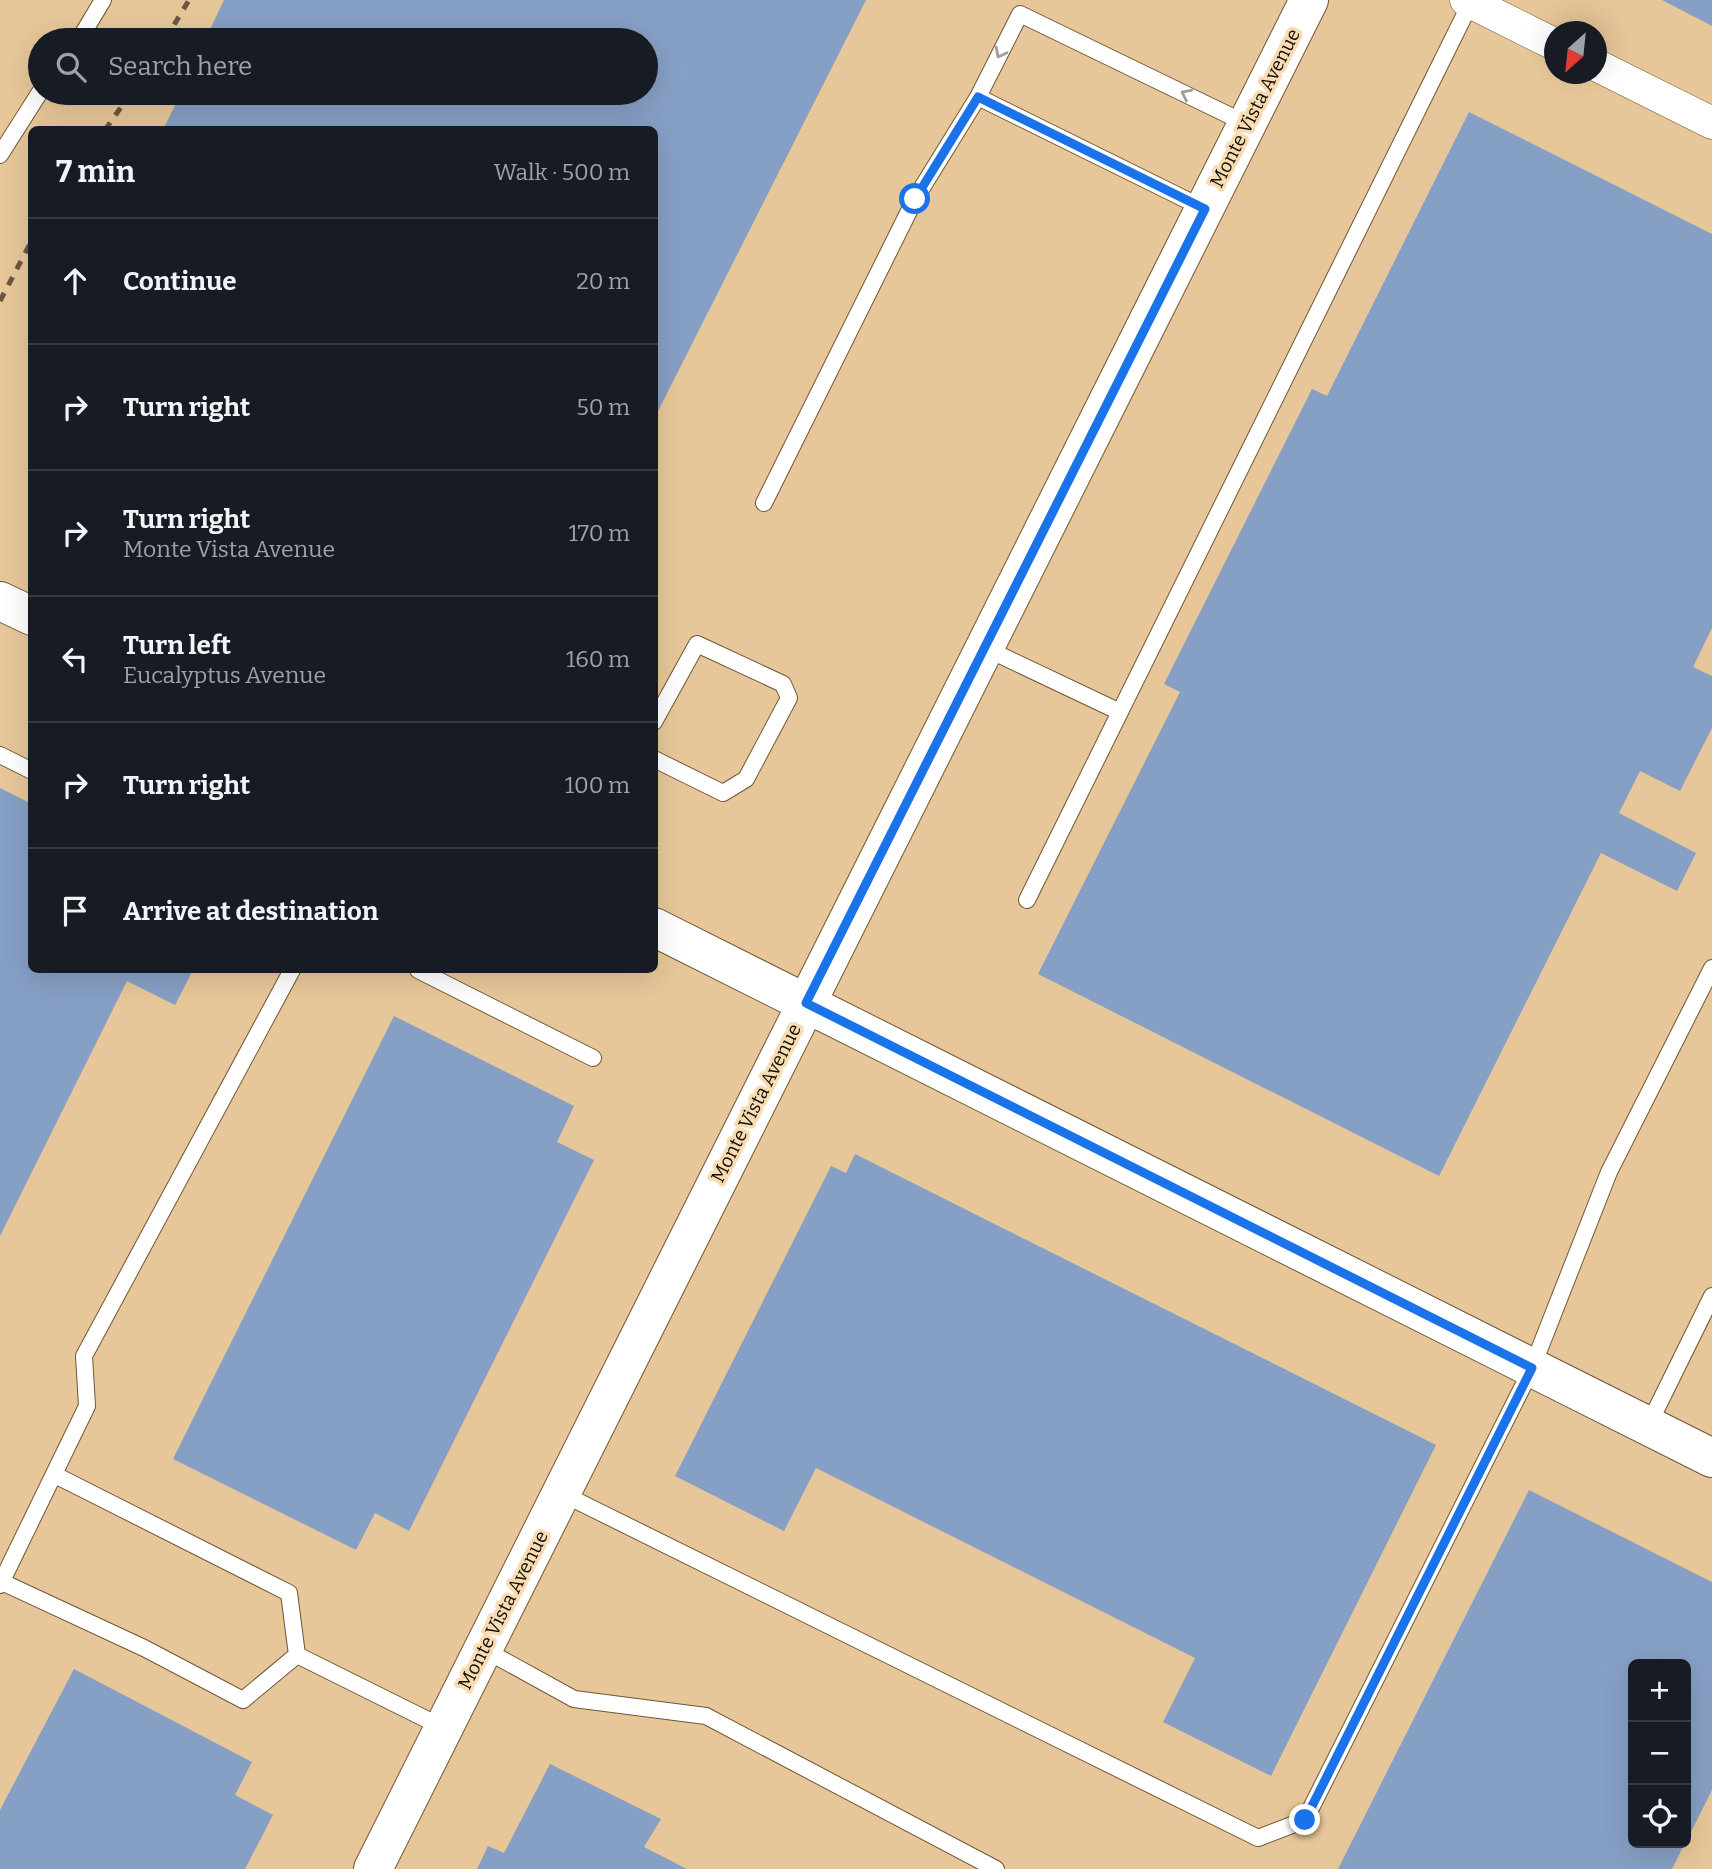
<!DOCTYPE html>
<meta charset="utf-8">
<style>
:root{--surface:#171b24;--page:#242831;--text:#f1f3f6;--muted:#9ea1a6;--line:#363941}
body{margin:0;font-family:Bitter,serif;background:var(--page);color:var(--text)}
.controls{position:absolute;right:21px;bottom:21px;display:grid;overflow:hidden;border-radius:10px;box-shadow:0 7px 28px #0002}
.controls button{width:63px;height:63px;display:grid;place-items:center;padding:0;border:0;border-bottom:2px solid var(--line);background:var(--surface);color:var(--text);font:35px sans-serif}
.compass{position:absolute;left:1544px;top:21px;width:63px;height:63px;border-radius:50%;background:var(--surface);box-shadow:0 7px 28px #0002;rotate:207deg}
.stop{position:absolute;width:21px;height:21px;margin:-16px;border:5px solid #1a73e8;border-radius:50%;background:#fff}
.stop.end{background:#1a73e8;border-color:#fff;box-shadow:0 2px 7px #0008}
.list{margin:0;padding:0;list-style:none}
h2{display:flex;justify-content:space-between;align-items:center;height:91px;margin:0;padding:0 28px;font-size:30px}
h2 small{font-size:23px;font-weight:400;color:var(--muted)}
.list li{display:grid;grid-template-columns:46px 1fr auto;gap:21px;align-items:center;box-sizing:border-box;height:126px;padding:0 28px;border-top:2px solid var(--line)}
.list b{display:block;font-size:26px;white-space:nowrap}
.list p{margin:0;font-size:23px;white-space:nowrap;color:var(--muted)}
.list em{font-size:23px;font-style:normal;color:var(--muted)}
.icon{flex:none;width:38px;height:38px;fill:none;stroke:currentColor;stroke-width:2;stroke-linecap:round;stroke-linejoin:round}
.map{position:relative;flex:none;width:1712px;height:1869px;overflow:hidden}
.search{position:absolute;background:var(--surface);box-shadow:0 7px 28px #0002;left:28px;top:28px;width:630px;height:77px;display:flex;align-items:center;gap:18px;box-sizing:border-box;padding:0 24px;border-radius:38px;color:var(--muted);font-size:26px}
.panel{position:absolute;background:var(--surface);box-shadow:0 7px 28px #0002;left:28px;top:126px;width:630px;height:847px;border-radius:10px}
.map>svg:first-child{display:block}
</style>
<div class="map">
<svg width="1712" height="1869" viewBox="0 0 1712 1869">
<rect width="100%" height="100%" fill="#ebd0a8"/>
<path fill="#e7c799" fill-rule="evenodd" d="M0,0h1712v1869h-1712zM1554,32h42v42h-42zM40,40h606v53h-606zM32,130h622v840h-622zM1633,1664h53v179h-53z"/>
<path fill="#869fc4" d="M224,0h642l-212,419v-289h-491l18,-37h465v-53h-441z
M1662,0h50v26z
M1469,112l243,122v394l-19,39 19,9v52l-32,63 -40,-20 -21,42 77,40 -19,38 -76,-38 -162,323 -401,-202 142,-282 -16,-8 148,-295 15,7z
M0,788l32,16v166h161l-18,35 -48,-24 -127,255z
M394,1016l180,90 -17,36 37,18 -185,371 -34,-18 -19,37 -183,-91z
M855,1154l581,291 -165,331 -108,-54 32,-64 -379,-190 -32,63 -109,-55 156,-310 15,7z
M1529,1490l183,92v208l-26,52v-178h-53v179h52l-13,26h-334z
M74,1669l178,93 -17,33 38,20 -28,54h-245v-59z
M550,1764l111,55 -17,28 43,22h-210l11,-23 16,7z"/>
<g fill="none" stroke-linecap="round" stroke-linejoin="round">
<g stroke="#6f5733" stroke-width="18">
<path id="lane" d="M79,40l24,-40
M0,155l40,-63
M1205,209l-227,-112 42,-83 227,110
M764,503l151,-304 63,-102
M985,648l135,64
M654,722l43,-78 86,40 6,14 -43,81 -23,14 -69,-34
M0,755l32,16
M1027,900l445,-900
M418,970l175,88
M1648,1426l64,-130
M55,1475l234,118 8,62
M561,1493l697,345 47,-18 227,-452 77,-196 103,-204
M2,1582l142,66 99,52 54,-45 147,73
M0,1585l87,-179 -3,-50 208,-386
M483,1649l91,50 132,17 290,153"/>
</g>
<g stroke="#6f5733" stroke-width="33">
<path id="street" d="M1466,0l88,44
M1596,65l116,58"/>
</g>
<g stroke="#6f5733" stroke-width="40">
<path id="secondary" d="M0,601l32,15
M654,927l1058,531
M373,1869l936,-1869"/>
</g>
<use href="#lane" stroke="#fff" stroke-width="16"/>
<use href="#street" stroke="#fff" stroke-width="32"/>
<use href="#secondary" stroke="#fff" stroke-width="38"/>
<path stroke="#685843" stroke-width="5" stroke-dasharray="9 9" stroke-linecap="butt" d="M165,40l24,-40
M105,130l26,-37
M0,301l32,-61"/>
</g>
<defs><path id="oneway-chevron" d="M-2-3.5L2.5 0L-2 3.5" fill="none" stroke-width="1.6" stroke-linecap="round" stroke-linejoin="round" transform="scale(1.75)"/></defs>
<g stroke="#a19d99">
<use href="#oneway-chevron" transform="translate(1000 53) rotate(117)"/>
<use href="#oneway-chevron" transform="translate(1186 94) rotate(-154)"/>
</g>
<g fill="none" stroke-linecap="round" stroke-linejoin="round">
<path stroke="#1a73e8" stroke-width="9" d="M915,199l63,-102 227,112 -399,794 726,365 -227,452"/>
</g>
<g text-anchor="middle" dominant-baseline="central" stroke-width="7" stroke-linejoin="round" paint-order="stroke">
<g font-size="19" fill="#130a01" stroke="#f8ddb4">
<text transform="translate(1255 108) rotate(-63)">Monte Vista Avenue</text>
<text transform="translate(756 1103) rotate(-63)">Monte Vista Avenue</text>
<text transform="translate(503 1610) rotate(-63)">Monte Vista Avenue</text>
</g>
</g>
</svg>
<div class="controls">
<button>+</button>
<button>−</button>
<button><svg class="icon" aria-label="locate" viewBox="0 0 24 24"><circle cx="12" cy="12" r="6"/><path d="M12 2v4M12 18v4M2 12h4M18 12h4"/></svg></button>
</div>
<svg class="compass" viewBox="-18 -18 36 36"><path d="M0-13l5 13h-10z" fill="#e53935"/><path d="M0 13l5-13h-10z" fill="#9ea1a6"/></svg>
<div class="stop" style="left:915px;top:199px"></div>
<div class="stop end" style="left:1305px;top:1820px"></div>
<div class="search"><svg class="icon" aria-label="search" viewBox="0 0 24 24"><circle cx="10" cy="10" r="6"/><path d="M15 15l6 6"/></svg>Search here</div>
<section class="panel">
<h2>7 min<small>Walk · 500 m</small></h2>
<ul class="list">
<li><svg class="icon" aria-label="ahead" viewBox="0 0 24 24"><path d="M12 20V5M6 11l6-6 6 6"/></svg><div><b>Continue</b></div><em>20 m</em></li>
<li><svg class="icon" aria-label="right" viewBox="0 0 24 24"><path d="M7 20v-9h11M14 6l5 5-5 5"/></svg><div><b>Turn right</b></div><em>50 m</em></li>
<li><svg class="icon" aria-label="right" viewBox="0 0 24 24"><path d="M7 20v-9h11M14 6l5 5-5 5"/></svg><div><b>Turn right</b><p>Monte Vista Avenue</p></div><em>170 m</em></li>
<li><svg class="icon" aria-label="left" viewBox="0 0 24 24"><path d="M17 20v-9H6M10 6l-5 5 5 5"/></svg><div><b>Turn left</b><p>Eucalyptus Avenue</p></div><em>160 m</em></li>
<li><svg class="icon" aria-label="right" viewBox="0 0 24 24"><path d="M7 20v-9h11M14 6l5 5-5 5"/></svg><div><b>Turn right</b></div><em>100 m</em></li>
<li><svg class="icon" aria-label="arrive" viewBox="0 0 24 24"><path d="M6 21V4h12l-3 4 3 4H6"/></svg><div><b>Arrive at destination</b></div></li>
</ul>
</section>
</div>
